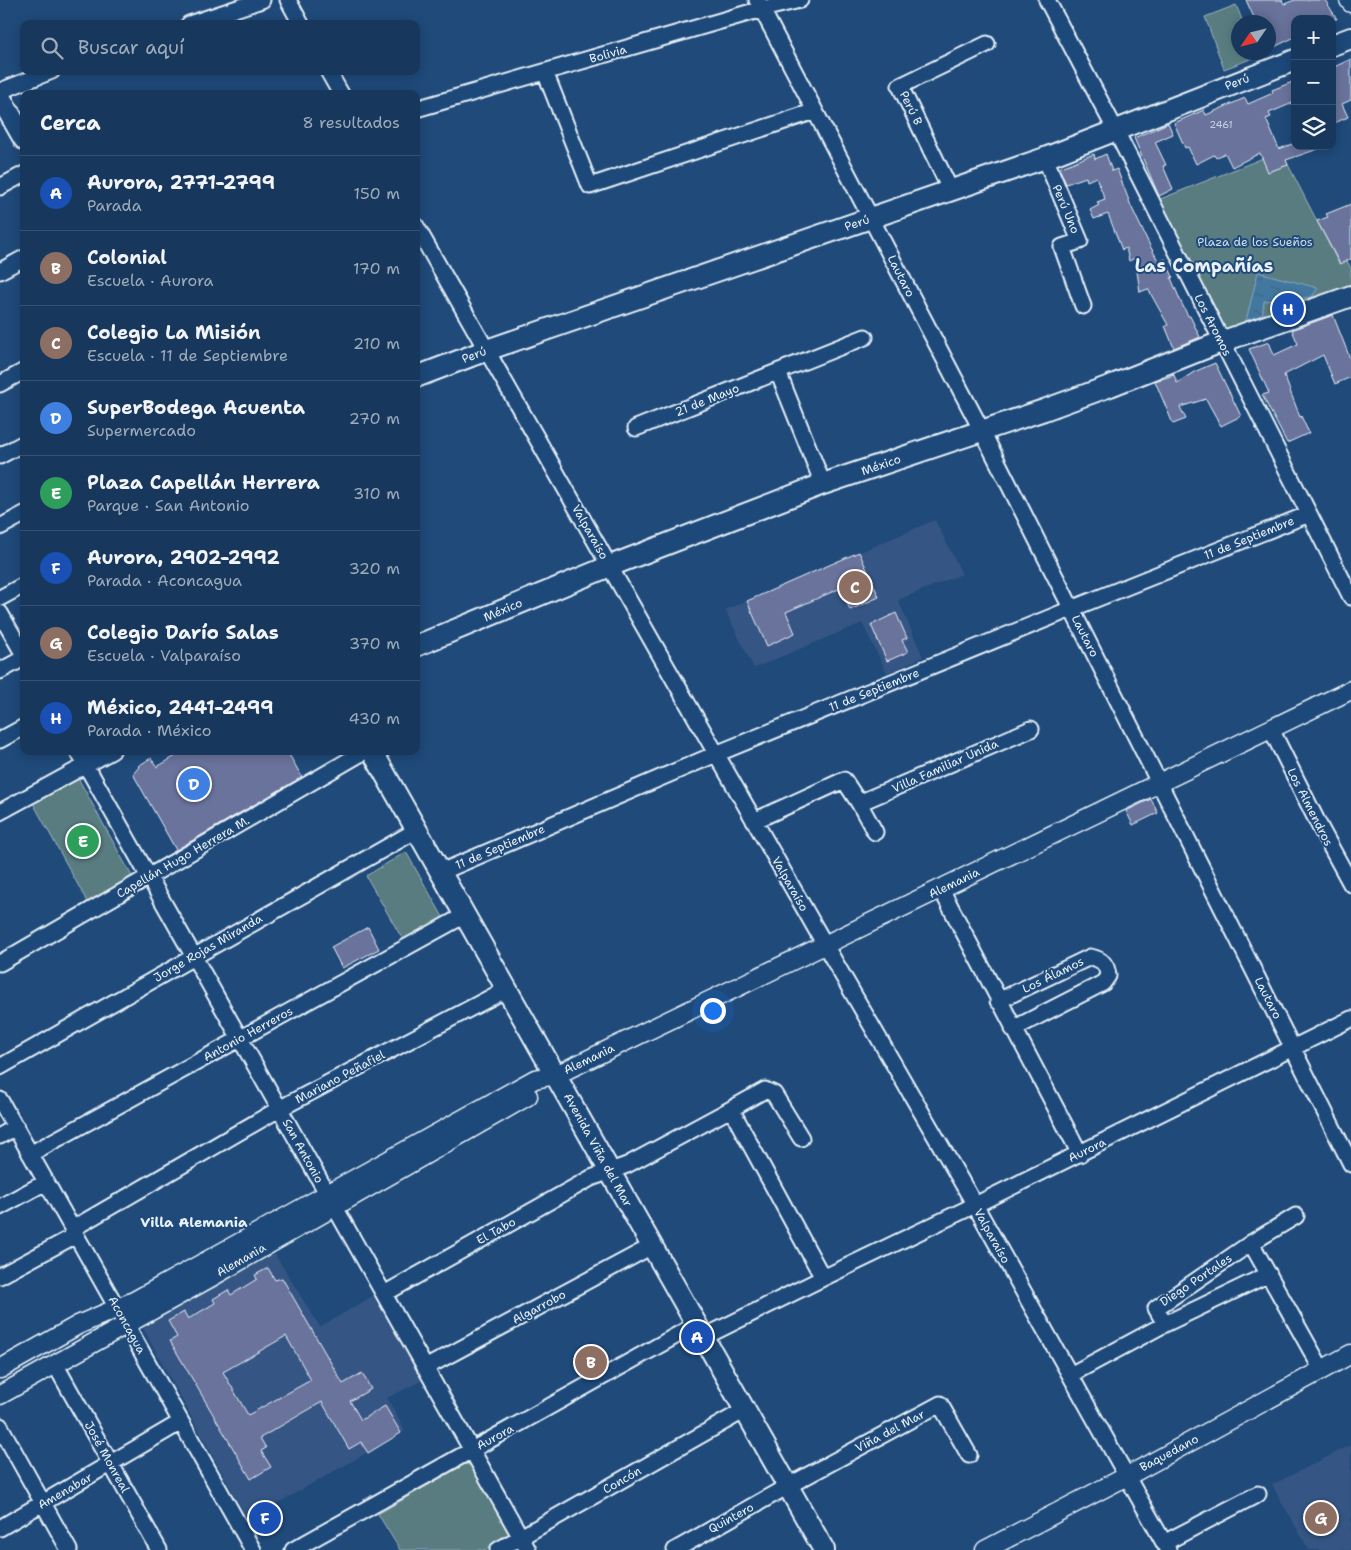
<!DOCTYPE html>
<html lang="es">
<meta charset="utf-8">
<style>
:root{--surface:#17385c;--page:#203f62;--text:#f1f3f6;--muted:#9eacbb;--line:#365272;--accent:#bca0f2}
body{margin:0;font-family:"Shantell Sans",sans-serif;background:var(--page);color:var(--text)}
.controls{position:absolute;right:15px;top:15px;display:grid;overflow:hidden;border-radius:10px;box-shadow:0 2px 12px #0003}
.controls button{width:45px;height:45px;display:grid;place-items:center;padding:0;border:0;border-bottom:1px solid var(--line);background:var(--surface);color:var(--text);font:25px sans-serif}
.compass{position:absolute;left:1231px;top:15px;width:45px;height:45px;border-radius:50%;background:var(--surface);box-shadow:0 2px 12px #0003;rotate:235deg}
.you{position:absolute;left:712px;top:1010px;width:18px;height:18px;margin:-12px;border:4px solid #fff;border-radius:50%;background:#1a73e8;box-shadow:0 0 0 8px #1a73e833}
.badge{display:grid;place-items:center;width:32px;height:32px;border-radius:50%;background:var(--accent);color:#fff;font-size:16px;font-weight:700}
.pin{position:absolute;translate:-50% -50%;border:2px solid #fff;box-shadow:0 1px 5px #0006}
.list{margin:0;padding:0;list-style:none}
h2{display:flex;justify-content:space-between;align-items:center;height:65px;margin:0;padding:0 20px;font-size:21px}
h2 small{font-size:16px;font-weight:400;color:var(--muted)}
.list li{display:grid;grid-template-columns:32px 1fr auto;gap:15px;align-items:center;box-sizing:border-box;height:75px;padding:0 20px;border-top:1px solid var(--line)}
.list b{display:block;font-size:19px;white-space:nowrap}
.list p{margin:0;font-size:16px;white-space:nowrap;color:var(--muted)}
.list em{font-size:16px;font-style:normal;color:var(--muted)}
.icon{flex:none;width:28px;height:28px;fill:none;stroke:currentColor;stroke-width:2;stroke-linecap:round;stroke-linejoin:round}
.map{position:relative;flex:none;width:1351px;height:1550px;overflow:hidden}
.search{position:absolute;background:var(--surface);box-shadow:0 2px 12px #0003;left:20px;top:20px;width:400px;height:55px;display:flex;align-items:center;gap:12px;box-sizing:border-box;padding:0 18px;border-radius:10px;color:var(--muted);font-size:19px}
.panel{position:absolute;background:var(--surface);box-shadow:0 2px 12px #0003;left:20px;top:90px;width:400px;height:665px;border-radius:10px}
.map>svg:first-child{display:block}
</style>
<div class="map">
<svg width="1351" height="1550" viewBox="0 0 1351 1550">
<defs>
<pattern id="water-ripples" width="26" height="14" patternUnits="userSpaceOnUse" patternTransform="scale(1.25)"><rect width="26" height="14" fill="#4378a0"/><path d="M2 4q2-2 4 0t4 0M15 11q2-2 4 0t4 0" fill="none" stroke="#446279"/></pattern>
</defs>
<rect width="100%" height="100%" fill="#1f4a7a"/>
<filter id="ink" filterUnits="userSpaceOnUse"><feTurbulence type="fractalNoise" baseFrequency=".02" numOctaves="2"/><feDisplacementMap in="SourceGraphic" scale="10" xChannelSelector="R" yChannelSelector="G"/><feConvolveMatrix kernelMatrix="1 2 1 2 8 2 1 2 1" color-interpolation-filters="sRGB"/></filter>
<g filter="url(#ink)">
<path fill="#365684" d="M935,520l27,54 -64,26 25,57 -36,16 -25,-50 -108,45 -29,-58z
M274,1253l46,74 53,-31 50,84 -36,18 18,33 -157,89 -105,-192z
M1351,1445v105h-42l-37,-65z"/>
<path fill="#597b80" stroke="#a0b6bc" d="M1236,5l7,17h-5v30l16,1 2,4 -32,12 -19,-52z
M1281,151l58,113 8,-3 4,7v16l-124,48 -69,-132z
M78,778l56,102 -45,25 -56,-102z
M406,852l37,65 -40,23 -37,-64z
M465,1464l8,2 40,69 -27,15h-86l-22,-36z"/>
<path fill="url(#water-ripples)" stroke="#85a8c3" d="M1258,272l60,16 -6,9 -48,4 -2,17 -17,7z"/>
<path fill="#6a739c" stroke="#e8f1f8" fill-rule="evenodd" d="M1246,0h36l2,4 11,-4h30l12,19h-42v18l-27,13v-28h-12z
M1351,59v41l-9,4 6,13 -16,7v-56z
M1295,81v21l-26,11 2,4 -5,2 13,30 16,-6v3h26v2l-35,12 2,5 -20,7 -8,-19 -28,14 -7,-14 -9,5 -2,-3 -18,9 -8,-17 -3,1 -11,-25 30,-13 2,5 39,-17 3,6 25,-11 -1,-3z
M1168,123l5,11 -18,8 11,23 -3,1 10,23 -14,7 -25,-58z
M1094,154l1,5 11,-5 6,17 5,-2 14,37 19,40 9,16 6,-3 8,18 -2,1 10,24 7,14h2l10,21 -26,11 -9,-22 3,-1 -20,-36 -8,3 -5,-34 -6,3 -3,-13 -4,2 -14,-36 -14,5 -4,-9 9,-5 -2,-3 8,-3 -9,-22 -9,4 -1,-4 -20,7 -7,-16z
M1351,204v55l-11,5 -23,-43 11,-4 -2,-3z
M1333,315l18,46v16l-16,7 -12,-29 -39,20 16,42 1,-1 8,17 -22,10 -25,-48 7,-2 -20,-44 20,-7 5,13 24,-11 -6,-14z
M1215,363l26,53 -20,10 -15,-27 -26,8 6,12 -13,5 -18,-43 19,-6 3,8 17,-11z
M859,552l20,45 -29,13 -9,-22 -55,24 9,21 -28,13 -20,-45z
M896,613l11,25 -5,2 6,12 -21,9 -16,-36z
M184,751h103l15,26 -126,73 -43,-76 6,-7 -1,-1 13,-8 6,9z
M1151,799l7,14 -25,12 -7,-14z
M368,927l11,22 -37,19 -11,-21z
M268,1268l7,12 7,-2 61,106 19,-11 9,16 -21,12 11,19 24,-14 16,27 -33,20 -7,-11 -12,7 -27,-47 -62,36 6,10 -5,3 10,16 -20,12 -81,-138 7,-4 -9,-16 16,-9 4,7 27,-16 -2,-4 15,-9 3,5 26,-16 -2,-4zM286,1336l25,44 -63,35 -25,-43z"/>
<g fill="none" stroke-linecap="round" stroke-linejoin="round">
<g stroke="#e8f1f8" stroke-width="19">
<path id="minor" d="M288,0l13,24
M757,0l225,431 369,733
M1047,0l68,129 236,468
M189,24l73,-24
M328,71l13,23
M545,72l45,114 225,-75
M0,91l52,-20
M416,109l346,-100 38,-9
M1045,158l35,83 -18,6 21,59
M0,187l24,-13
M950,189l-50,-103 87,-42
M416,226l409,719 150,260 193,345
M0,271l24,-13
M778,372l45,112
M0,384l24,-13
M636,428l229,-91
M0,456l24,-13
M0,527l24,-13
M0,598l24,-13
M0,613l24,42
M0,671l24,-13
M1271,729l50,100 30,55
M0,740l24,-13
M78,751l450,799
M859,803l16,29
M0,812l112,-61
M754,821l90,-41 15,23 172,-74
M441,872l275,-118 355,-145 238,-95
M941,889l139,265
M0,963l365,-212
M998,1001l92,-44c12,2 17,7 18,19l-5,7 -90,46
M0,1067l417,-237
M0,1100l253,450
M731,1109l34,-19 9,4 27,44
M0,1136l16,-9
M30,1154l435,-239
M0,1207l46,-25
M72,1229l207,-120 228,-120
M1251,1243l71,127
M0,1276l76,-41
M384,1294l207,-116 36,-13 104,-56 92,169
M1165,1324l-9,-16 95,-65 45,-27
M704,1337l119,-59 152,-73 376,-186
M55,1364l104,186
M425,1368l227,-122
M1070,1375l95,-51 104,-50
M0,1426l69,124
M0,1528l181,-106
M1164,1543l94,-49
M293,1550l404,-226
M498,1550l247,-140
M675,1550l113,-64 152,-82 29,51"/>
</g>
<g stroke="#e8f1f8" stroke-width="21">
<path id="tertiary" d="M1349,0l2,3
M0,1369l78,-44 56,-24 401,-222 21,-4 795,-385
M0,1395l210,-117 318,-182
M985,1550l150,-78 216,-118"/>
</g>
<g stroke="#e8f1f8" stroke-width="24">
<path id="secondary" d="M1332,45l19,-7
M0,97l24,42
M416,377l71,-27 558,-192 250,-98
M416,646l194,-80 213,-82 221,-74 66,-24 111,-44 130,-46
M372,751l452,799"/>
</g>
<use href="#minor" stroke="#1f4a7a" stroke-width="15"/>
<use href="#tertiary" stroke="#1f4a7a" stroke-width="18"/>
<use href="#secondary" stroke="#1f4a7a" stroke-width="20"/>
</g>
</g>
<g text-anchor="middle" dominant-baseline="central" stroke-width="4" stroke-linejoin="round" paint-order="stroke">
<g font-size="10" fill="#c8d2e1">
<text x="1221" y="124">2461</text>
</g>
<g font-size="12" fill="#e8f1f8" stroke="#1f4a7a">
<text transform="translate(608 54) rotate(-16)">Bolivia</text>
<text transform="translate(1237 82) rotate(-21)">Perú</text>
<text transform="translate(911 108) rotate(64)">Perú B</text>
<text transform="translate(1066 209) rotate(67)">Perú Uno</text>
<text transform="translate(857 223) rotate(-19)">Perú</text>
<text transform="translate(901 276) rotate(63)">Lautaro</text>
<text transform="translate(1213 325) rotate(63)">Los Aromos</text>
<text transform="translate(474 355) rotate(-21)">Perú</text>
<text transform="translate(707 400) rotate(-22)">21 de Mayo</text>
<text transform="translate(881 465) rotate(-19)">México</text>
<text transform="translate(590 532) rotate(60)">Valparaíso</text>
<text transform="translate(1249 538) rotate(-22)">11 de Septiembre</text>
<text transform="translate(503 610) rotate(-23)">México</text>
<text transform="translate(1085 636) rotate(63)">Lautaro</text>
<text transform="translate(874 690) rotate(-22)">11 de Septiembre</text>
<text transform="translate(945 766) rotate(-24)">Villa Familiar Unida</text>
<text transform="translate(1310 807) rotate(63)">Los Almendros</text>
<text transform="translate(500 847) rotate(-23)">11 de Septiembre</text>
<text transform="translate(183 857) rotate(-30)">Capellán Hugo Herrera M.</text>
<text transform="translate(954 883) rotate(-26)">Alemania</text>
<text transform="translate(790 884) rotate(60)">Valparaíso</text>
<text transform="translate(208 948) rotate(-30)">Jorge Rojas Miranda</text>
<text transform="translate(1053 975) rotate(-26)">Los Álamos</text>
<text transform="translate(1268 998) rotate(63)">Lautaro</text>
<text transform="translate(248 1034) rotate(-29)">Antonio Herreros</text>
<text transform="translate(589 1059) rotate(-26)">Alemania</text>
<text transform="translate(340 1077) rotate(-28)">Mariano Peñafiel</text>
<text transform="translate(598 1150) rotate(61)">Avenida Viña del Mar</text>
<text transform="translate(1087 1150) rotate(-26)">Aurora</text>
<text transform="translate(303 1151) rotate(61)">San Antonio</text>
<text transform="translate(496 1231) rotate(-29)">El Tabo</text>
<text transform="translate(992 1236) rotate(61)">Valparaíso</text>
<text transform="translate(241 1260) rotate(-30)">Alemania</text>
<text transform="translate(1196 1280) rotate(-34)">Diego Portales</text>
<text transform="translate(539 1307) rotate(-28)">Algarrobo</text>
<text transform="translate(127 1325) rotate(61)">Aconcagua</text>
<text transform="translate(890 1431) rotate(-28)">Viña del Mar</text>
<text transform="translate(495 1437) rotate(-29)">Aurora</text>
<text transform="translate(1169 1453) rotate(-28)">Baquedano</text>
<text transform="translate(107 1457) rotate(61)">José Monreal</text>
<text transform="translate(622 1480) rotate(-30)">Concón</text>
<text transform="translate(65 1491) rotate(-30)">Amenabar</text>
<text transform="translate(731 1518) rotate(-29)">Quintero</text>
</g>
<g font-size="12" fill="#d3dfe6" stroke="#1f4a7a">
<text x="1255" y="242">Plaza de los Sueños</text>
</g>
<g font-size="14" font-weight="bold" fill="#e8f1f8" stroke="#1f4a7a">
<text x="194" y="1222">Villa Alemania</text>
</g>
<g font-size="18" font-weight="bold" fill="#e8f1f8" stroke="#1f4a7a">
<text x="1204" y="266">Las Compañías</text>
</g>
</g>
</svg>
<div class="controls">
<button>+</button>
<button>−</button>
<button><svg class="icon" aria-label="layers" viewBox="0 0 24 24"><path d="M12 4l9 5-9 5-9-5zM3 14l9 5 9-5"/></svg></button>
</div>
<svg class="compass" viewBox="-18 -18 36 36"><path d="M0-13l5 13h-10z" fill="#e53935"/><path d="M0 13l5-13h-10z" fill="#9eacbb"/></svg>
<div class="you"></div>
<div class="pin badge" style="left:697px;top:1337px;background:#1a4fb4">A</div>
<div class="pin badge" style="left:591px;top:1362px;background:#8d6e63">B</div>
<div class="pin badge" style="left:855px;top:587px;background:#8d6e63">C</div>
<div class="pin badge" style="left:194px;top:784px;background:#3f7fe0">D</div>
<div class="pin badge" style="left:83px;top:841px;background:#2e9e5b">E</div>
<div class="pin badge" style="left:265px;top:1518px;background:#1a4fb4">F</div>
<div class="pin badge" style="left:1321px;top:1518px;background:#8d6e63">G</div>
<div class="pin badge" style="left:1288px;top:309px;background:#1a4fb4">H</div>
<div class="search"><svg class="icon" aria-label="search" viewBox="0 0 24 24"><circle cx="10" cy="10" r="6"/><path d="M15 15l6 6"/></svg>Buscar aquí</div>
<section class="panel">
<h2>Cerca<small>8 resultados</small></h2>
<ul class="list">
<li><span class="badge" style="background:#1a4fb4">A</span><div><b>Aurora, 2771-2799</b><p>Parada</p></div><em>150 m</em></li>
<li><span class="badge" style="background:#8d6e63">B</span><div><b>Colonial</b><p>Escuela · Aurora</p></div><em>170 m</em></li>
<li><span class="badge" style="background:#8d6e63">C</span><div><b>Colegio La Misión</b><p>Escuela · 11 de Septiembre</p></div><em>210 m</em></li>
<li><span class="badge" style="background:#3f7fe0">D</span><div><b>SuperBodega Acuenta</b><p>Supermercado</p></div><em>270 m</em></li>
<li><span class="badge" style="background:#2e9e5b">E</span><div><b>Plaza Capellán Herrera</b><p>Parque · San Antonio</p></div><em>310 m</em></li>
<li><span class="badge" style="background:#1a4fb4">F</span><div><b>Aurora, 2902-2992</b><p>Parada · Aconcagua</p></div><em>320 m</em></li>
<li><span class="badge" style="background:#8d6e63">G</span><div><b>Colegio Darío Salas</b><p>Escuela · Valparaíso</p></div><em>370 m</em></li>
<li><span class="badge" style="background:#1a4fb4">H</span><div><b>México, 2441-2499</b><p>Parada · México</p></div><em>430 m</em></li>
</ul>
</section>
</div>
